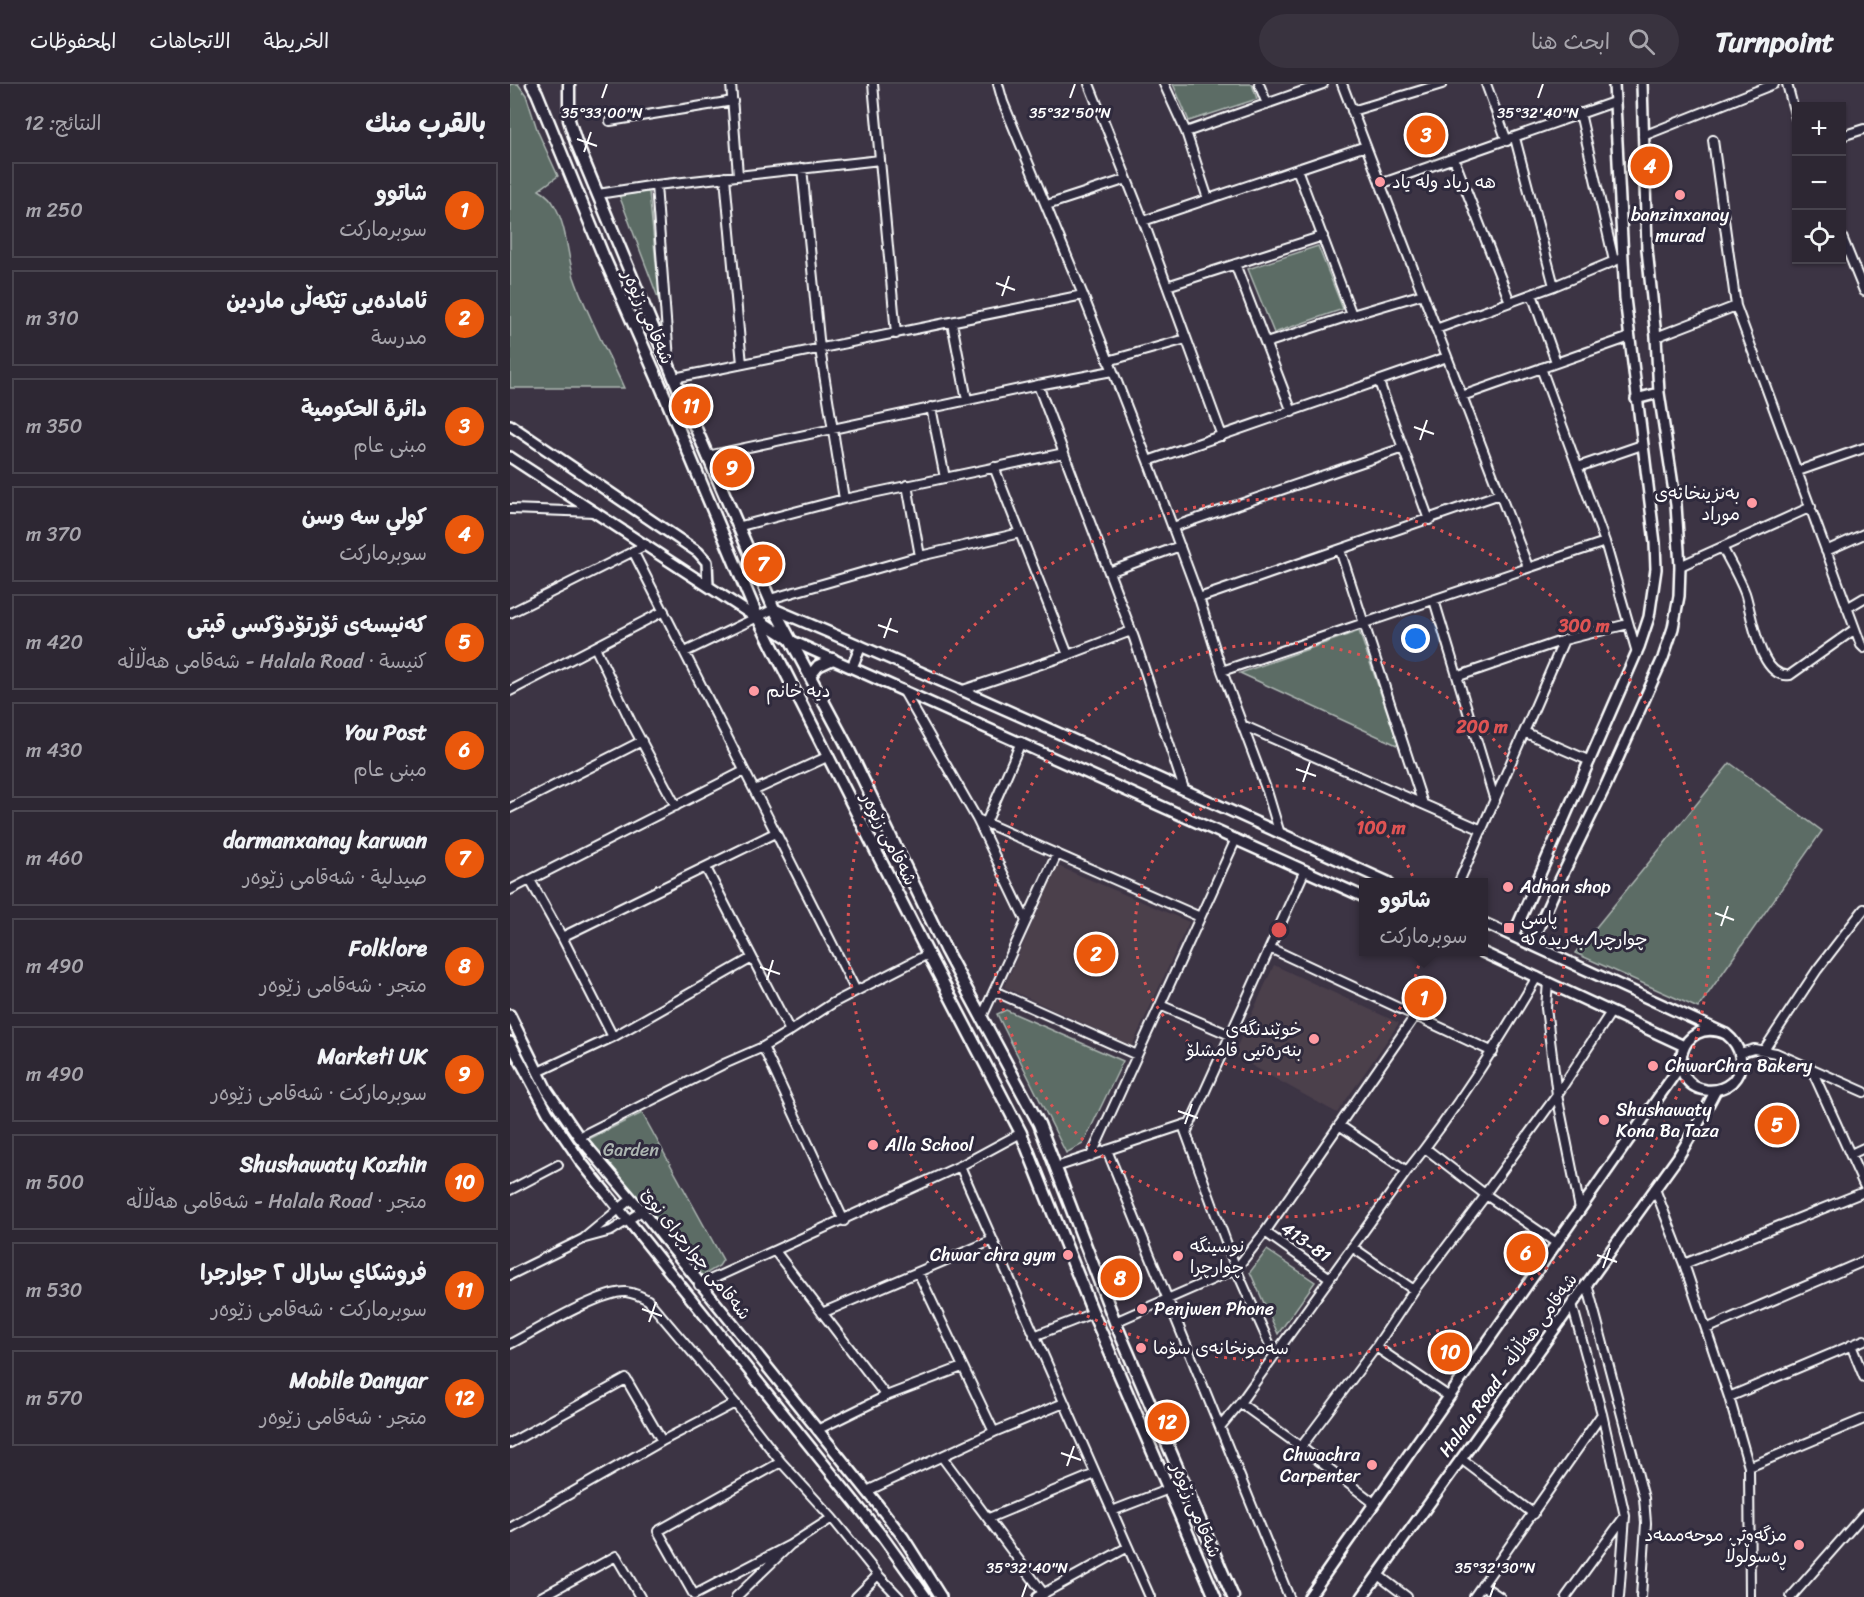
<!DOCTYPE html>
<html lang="ar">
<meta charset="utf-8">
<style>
:root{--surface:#2d2733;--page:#39333f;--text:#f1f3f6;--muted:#a7a5ac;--line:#48444e;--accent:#ea580c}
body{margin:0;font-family:Sriracha,"Playpen Sans Arabic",sans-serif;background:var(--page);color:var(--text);direction:rtl}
.controls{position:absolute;right:18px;top:18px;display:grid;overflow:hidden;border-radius:0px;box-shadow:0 2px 4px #0004}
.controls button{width:54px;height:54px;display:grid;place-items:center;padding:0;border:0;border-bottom:2px solid var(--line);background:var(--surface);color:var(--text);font:30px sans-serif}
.you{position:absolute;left:906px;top:555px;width:21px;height:21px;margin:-15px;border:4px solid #fff;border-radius:50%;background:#1a73e8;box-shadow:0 0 0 9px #1a73e833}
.badge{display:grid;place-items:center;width:39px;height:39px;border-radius:50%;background:var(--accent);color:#fff;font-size:20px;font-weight:700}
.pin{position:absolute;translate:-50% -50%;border:3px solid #fff;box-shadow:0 2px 6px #0006}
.popup{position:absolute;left:849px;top:794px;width:129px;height:78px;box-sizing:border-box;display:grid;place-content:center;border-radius:0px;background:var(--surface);filter:drop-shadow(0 2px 4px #0005);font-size:20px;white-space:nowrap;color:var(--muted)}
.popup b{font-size:22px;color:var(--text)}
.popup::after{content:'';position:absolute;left:50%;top:100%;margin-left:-12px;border:12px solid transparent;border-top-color:var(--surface)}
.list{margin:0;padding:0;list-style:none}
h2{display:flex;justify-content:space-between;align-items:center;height:78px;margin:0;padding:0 24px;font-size:26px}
h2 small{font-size:20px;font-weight:400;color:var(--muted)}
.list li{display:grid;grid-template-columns:39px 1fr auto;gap:18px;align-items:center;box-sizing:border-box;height:96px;margin:0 12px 12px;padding:0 12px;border:2px solid var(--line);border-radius:0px}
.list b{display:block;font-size:22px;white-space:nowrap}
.list p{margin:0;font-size:20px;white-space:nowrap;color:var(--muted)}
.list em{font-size:20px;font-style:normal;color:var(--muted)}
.icon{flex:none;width:33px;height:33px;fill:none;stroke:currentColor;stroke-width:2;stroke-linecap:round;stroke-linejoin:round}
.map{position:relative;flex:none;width:1354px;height:1513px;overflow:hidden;direction:ltr}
header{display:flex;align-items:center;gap:36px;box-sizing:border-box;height:84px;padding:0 30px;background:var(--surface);border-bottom:2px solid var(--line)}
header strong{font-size:28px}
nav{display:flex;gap:33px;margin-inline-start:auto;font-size:21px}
.search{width:420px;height:54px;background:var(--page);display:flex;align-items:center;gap:15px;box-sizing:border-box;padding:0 21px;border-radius:33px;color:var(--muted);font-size:22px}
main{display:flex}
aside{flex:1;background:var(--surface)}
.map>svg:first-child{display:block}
</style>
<header>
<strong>Turnpoint</strong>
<div class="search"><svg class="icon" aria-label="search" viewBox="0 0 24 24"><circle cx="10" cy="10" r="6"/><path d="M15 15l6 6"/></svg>ابحث هنا</div>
<nav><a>الخريطة</a><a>الاتجاهات</a><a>المحفوظات</a></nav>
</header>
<main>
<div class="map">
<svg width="1354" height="1513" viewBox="0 0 1354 1513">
<rect width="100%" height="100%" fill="#3c3444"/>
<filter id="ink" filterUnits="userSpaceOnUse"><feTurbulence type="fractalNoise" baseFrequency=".0167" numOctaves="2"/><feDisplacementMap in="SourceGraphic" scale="12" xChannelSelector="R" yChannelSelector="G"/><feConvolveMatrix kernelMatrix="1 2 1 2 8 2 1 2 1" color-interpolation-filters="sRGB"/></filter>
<g filter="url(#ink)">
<path fill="#4b3f4c" d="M548,782l131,56 -57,124 -128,-59z
M764,881l125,58 -62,90 -104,-58z"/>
<path fill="#5b6c65" stroke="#adb6b2" stroke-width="1.5" d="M0,0h8l8,11 12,37 20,44 -19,14c7,4 12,8 16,16 12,22 12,48 19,71 13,38 33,74 50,111h-114z
M663,0h79l5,15 -68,22z
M139,108l11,111 -41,-108z
M808,162l25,63 -69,24 -26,-64z
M849,547l40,115 -159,-73z
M1220,679l92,68 -124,177 -123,-55z
M496,926l117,51 -40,83 -17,9 -69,-139z
M132,1029l81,147 -4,6 -22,13 -110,-139z
M757,1166l48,32 -37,52 -28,-62z"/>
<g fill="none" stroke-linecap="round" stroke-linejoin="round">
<g stroke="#fff" stroke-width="12">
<path id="minor" d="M221,0l7,91
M363,0l23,250
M488,0l5,18 80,193 65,166 51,137 23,73 45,120 13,43
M579,0l51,128 82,224
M654,0l22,48 137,-48
M749,0l8,20
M832,0l186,483
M976,0l21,57
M1277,0l9,34
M842,27l90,-27
M1070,29l34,148
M100,37l123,-20
M676,48l22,67
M1133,52l131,-52
M1332,52l22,-7
M1005,54l39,148
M1203,56l23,166 125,339 3,3
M944,75l56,143
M292,84l18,181 24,150
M787,85l55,146
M215,93l17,187
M870,100l234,-82
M146,101l13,175
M88,110l58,-9 224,-25
M537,121l80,-26
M633,137l223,-75
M1332,153l22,54
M725,180l57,148
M657,202l156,-50
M1022,210l24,68
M442,239l15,77
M926,245l118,-43 68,-28
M1146,253l80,-31
M756,259l86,-28 71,-21
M598,277l78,-22
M1031,284l64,174 32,111
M164,294l409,-83
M869,298l50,138
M528,301l96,253 50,151
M952,312l168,-59
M421,323l14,71
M197,372l331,-71 74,-14
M638,377l299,-104
M484,383l74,188
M1068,383l64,-22
M1288,387l66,-23
M397,401l13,71
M0,425l85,3
M227,443l107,-28 220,-46
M663,443l230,-79
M1212,463c8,15 17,30 23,46 7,20 14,87 45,82l65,-46
M830,466l83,254
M123,467l223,440
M1316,467l38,-17
M1170,482l131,-59
M599,488l71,-26
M689,514l301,-104
M260,515l150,-43 100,-23
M924,516l61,201
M1337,524l17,-10
M0,529l136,-68
M85,563l36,75 45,84
M175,568l89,-43
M712,587l383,-129
M949,592l105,-36 64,-16
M393,606l74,129 49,102
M0,607l154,-80
M450,607l108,-36 63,-24
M732,641l240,105
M1014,648l66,29
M245,706l74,-34
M0,724l132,-67
M467,735l223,98
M476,739l35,-81
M196,784l84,163
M20,796l32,57 51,100
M949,798l105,-242
M0,806l234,-119
M52,853l213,-104
M760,864l223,104
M1038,898l-2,26 11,87 23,114
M484,907l143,64
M650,921l70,30
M472,933l75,-163
M253,963l81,174
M1254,966l53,-80 47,-61
M1230,969l14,-4 22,4 88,39
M1301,984l53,117
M28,988l75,-35 139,-79
M673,1041l53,144 38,85
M829,1041l68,46
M676,1049l119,-263
M69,1053l145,-73 39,-17 27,-16 43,-28 95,-49
M915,1064l61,47 69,47
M597,1066l182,447
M1341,1070l13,-6
M581,1072l145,-317
M450,1082l190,431
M546,1083l130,-43
M1145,1105l29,75 45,133 20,70 1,130
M0,1106l48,-25
M975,1110l72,-99 54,-83
M755,1148l65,46
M75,1154l26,-7 31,-20
M842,1163l62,43
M265,1167l111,145
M1174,1180l180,-72
M408,1188l76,160
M0,1191l73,-36 48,-40
M1077,1200l57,214 2,25 -5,74
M189,1201l261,-119 61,-33
M1062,1220l30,110 23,102 -6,81
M312,1229l171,-73
M605,1238l121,-53 29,-37 150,-216
M1196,1245l158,-68
M524,1252l59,-23
M0,1260c25,-13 90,-53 116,-52 8,1 15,4 22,8l87,103 46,59 51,56 46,57 21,22
M1341,1261l13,32
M866,1263l72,49
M1219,1313l135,-57
M730,1319l61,44 73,56
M710,1343l20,-24 167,-232c49,-61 90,-127 130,-194
M307,1346l69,-34 76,-29
M0,1359l116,-64 36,62
M791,1363l75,-100 38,-57 72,-95
M432,1373l102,137
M951,1375l73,55
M271,1378l-123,69 36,64 96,-50
M1239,1383l115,-48
M357,1407l127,-59 70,-29
M602,1427l57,-22
M479,1434l106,-44
M0,1444l152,-87 73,-38
M868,1491l29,22
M972,1501l18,12
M31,1513l75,-41 24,41
M226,1513l54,-52 42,-27
M346,1513l22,-22
M527,1513l91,-50
M964,1513l128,-183
M1056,1513l59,-81
M1281,1513l73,-83"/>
</g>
<g stroke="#fff" stroke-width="14">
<path id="tertiary" d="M1126,315l23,-6
M0,341l188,127 9,10 1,23
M0,373l282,184 572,256
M264,525c206,87 410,181 614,273
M342,583l9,-21
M974,839l242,111c15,12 21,32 6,48 -7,6 -17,9 -26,8 -43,-6 -27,-76 20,-56
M1003,852l126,-289 10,-30 7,-48 -1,-26 -30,-245 -11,-214
M1021,860l27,-60 48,-99 57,-127 10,-30 6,-32 1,-30 -4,-61 -17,-112 -3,-56 -9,-88 -5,-165
M972,868l202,94
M0,931l37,75 32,47 63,74 233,290 28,36 38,60
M0,958l38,71 34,50 300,373 44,61
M799,1513l372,-532
M852,1513l316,-440 20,-33 18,-34"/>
</g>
<g stroke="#fff" stroke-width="15">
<path id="secondary" d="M22,0l5,9 66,162 56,127 99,236 170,336 93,179 72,180 122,284
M59,0v36l7,22 98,236 100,231 71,133 101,209 93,173 76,198 118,275
M300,592l8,-10 15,-7"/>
</g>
<use href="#minor" stroke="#2f2a3d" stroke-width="8"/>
<use href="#tertiary" stroke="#2f2a3d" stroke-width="9"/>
<use href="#secondary" stroke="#2f2a3d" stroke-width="10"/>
</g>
</g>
<path fill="none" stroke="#fff" stroke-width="2" d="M92,14l5,-14M560,14l5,-14M1028,14l5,-14M67,55l20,7M74,68l7,-20M486,199l19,7M492,212l7,-20M904,343l20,7M910,356l7,-20M368,541l20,7M374,554l7,-20M786,685l20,7M793,698l7,-20M1205,829l19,7M1211,842l7,-20M250,883l20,7M257,896l6,-20M668,1027l20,7M675,1040l7,-20M1087,1171l20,7M1093,1184l7,-20M132,1225l20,7M139,1238l7,-20M551,1369l20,7M557,1382l7,-20M512,1513l5,-14M980,1513l5,-14"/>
<g fill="none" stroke="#de5353" stroke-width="3" stroke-dasharray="3 6">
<circle cx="769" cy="846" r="144"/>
<circle cx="769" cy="846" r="287"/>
<circle cx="769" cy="846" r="431"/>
</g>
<g fill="#ff9aa2" stroke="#2f2a3d" stroke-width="2">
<circle cx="870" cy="98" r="6"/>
<circle cx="1170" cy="111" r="6"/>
<circle cx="1242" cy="419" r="6"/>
<circle cx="244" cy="607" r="6"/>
<circle cx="998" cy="803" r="6"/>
<rect x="993" y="838" width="12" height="12" rx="3"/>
<circle cx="804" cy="955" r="6"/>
<circle cx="1143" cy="982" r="6"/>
<circle cx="1094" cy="1036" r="6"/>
<circle cx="363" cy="1061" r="6"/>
<circle cx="558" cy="1171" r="6"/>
<circle cx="668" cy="1172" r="6"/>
<circle cx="632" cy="1225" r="6"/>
<circle cx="631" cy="1264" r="6"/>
<circle cx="862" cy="1381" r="6"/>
<circle cx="1289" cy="1461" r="6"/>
</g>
<g text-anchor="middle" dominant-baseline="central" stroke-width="6" stroke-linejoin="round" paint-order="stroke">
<g font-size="18" fill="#fff" stroke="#2f2a3d" text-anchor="start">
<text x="882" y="98">هه رياد وله ياد</text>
<text x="1170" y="131" text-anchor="middle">banzinxanay<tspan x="1170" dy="21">murad</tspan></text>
<text x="1230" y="409" text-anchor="end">بەنزینخانەی<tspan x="1230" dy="21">موراد</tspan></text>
<text x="256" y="607">دیە خانم</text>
<text x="1010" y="803">Adnan shop</text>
<text x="1011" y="834">پاسی<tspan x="1011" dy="21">چوارچرا/بەریدەکە</tspan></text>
<text x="792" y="945" text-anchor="end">خوێندنگەی<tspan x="792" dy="21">بنەرەتیی قامشلۆ</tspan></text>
<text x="1155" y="982">ChwarChra Bakery</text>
<text x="1106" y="1026">Shushawaty<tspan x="1106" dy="21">Kona Ba Taza</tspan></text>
<text x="375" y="1061">Alla School</text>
<text x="680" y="1162">نوسینگە<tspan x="680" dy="21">چوارچرا</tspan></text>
<text x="546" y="1171" text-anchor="end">Chwar chra gym</text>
<text x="644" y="1225">Penjwen Phone</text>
<text x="643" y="1264">سەمونخانەی سۆما</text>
<text x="850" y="1371" text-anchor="end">Chwachra<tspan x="850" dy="21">Carpenter</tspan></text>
<text x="1277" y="1451" text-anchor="end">مزگەوتی موحەممەد<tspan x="1277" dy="21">ڕەسوڵوڵا</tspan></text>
</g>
<g font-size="18" fill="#fff" stroke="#2f2a3d">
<text transform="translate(138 233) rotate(66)">شەقامی زێوەر</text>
<text transform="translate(379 755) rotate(63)">شەقامی زێوەر</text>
<text transform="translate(796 1158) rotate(35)">413-81</text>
<text transform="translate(186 1170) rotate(51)">شەقامی چوارچرای نوێ</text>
<text transform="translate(998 1281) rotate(-54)">Halala Road - شەقامی هەڵاڵە</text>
<text transform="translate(686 1426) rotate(67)">شەقامی زێوەر</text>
</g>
<g font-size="18" fill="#adb6b2" stroke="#2f2a3d">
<text x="121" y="1066">Garden</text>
</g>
</g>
<g font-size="15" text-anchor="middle" fill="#fff" stroke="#2f2a3d" stroke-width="6" stroke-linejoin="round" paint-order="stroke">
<text x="92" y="34">35°33'00"N</text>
<text x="560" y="34">35°32'50"N</text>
<text x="1028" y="34">35°32'40"N</text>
<text x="517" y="1489">35°32'40"N</text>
<text x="985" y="1489">35°32'30"N</text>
</g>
<circle cx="769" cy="846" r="9" fill="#de5353" stroke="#2f2a3d" stroke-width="3"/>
<g font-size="18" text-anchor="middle" font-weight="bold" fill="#de5353" stroke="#2f2a3d" stroke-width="6" stroke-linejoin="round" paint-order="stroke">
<text x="1074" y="548">300 m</text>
<text x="972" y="649">200 m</text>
<text x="871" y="750">100 m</text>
</g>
</svg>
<div class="controls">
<button>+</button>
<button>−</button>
<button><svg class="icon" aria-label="locate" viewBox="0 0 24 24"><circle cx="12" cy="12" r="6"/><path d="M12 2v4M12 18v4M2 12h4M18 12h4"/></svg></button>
</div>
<div class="you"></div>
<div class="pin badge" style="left:914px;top:914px">1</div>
<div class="popup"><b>شاتوو</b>سوبرماركت</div>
<div class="pin badge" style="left:586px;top:870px">2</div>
<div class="pin badge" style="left:916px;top:51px">3</div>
<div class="pin badge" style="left:1140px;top:82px">4</div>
<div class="pin badge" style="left:1267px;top:1041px">5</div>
<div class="pin badge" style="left:1016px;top:1169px">6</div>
<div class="pin badge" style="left:253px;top:480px">7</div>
<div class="pin badge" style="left:610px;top:1194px">8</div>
<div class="pin badge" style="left:222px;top:384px">9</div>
<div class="pin badge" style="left:940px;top:1268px">10</div>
<div class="pin badge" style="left:181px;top:322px">11</div>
<div class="pin badge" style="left:657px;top:1338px">12</div>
</div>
<aside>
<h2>بالقرب منك<small>النتائج: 12</small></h2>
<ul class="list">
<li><span class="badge">1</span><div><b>شاتوو</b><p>سوبرماركت</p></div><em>250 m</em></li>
<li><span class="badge">2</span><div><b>ئامادەیی تێکەڵی ماردین</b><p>مدرسة</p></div><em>310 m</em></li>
<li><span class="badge">3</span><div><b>دائرة الحكومية</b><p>مبنى عام</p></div><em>350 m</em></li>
<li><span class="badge">4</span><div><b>كولي سه وسن</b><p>سوبرماركت</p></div><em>370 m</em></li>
<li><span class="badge">5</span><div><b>کەنیسەی ئۆرتۆدۆکسی قبتی</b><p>كنيسة · Halala Road - شەقامی هەڵاڵە</p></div><em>420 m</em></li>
<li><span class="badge">6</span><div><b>You Post</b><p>مبنى عام</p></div><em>430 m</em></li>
<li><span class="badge">7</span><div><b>darmanxanay karwan</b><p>صيدلية · شەقامی زێوەر</p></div><em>460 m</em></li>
<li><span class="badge">8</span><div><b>Folklore</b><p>متجر · شەقامی زێوەر</p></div><em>490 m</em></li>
<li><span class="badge">9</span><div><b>Marketi UK</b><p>سوبرماركت · شەقامی زێوەر</p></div><em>490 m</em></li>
<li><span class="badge">10</span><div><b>Shushawaty Kozhin</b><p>متجر · Halala Road - شەقامی هەڵاڵە</p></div><em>500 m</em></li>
<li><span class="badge">11</span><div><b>فروشكاي سارال ٢ جوارجرا</b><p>سوبرماركت · شەقامی زێوەر</p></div><em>530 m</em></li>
<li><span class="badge">12</span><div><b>Mobile Danyar</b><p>متجر · شەقامی زێوەر</p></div><em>570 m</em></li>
</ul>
</aside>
</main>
